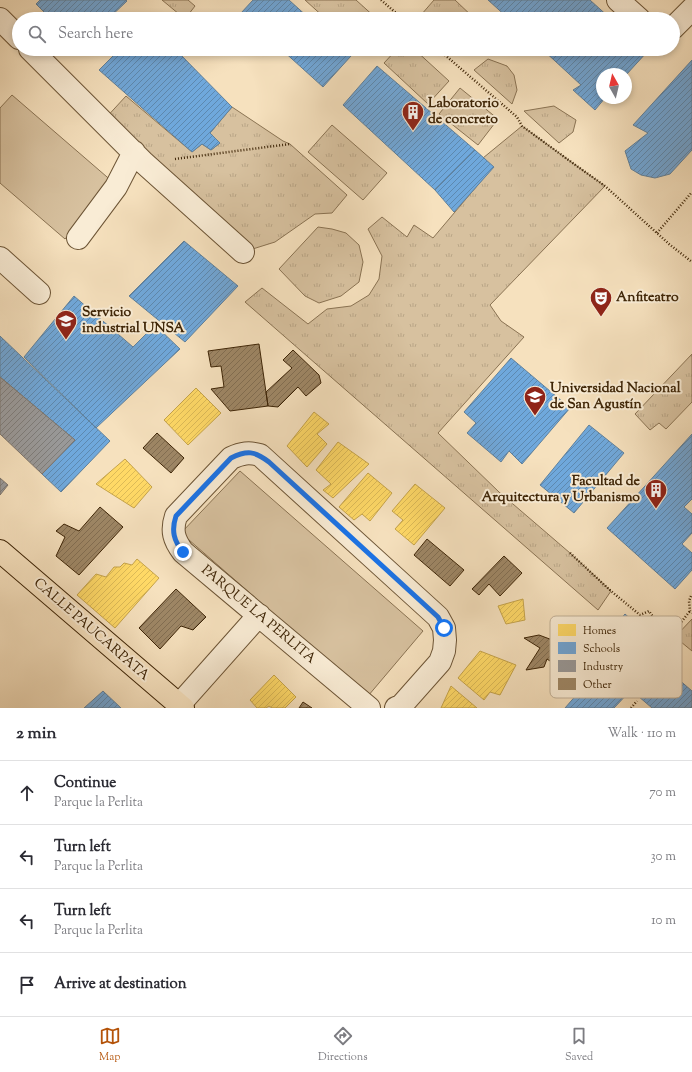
<!DOCTYPE html>
<meta charset="utf-8">
<style>
:root{--surface:#fff;--page:#f2f2f3;--text:#2b2b33;--muted:#7c7c81;--line:#e1e1e2;--accent:#b45309}
body{margin:0;font-family:"Sorts Mill Goudy",serif;background:var(--page);color:var(--text)}
.compass{position:absolute;left:596px;top:68px;width:36px;height:36px;border-radius:50%;background:var(--surface);box-shadow:0 2px 6px #0003;rotate:352deg}
.stop{position:absolute;width:12px;height:12px;margin:-9px;border:3px solid #1a73e8;border-radius:50%;background:#fff}
.stop.end{background:#1a73e8;border-color:#fff;box-shadow:0 1px 4px #0008}
.list{margin:0;padding:0;list-style:none}
h2{display:flex;justify-content:space-between;align-items:center;height:52px;margin:0;padding:0 16px;font-size:17px}
h2 small{font-size:13px;font-weight:400;color:var(--muted)}
.list li{display:grid;grid-template-columns:26px 1fr auto;gap:12px;align-items:center;box-sizing:border-box;height:64px;padding:0 16px;border-top:1px solid var(--line)}
.list b{display:block;font-size:15px;white-space:nowrap}
.list p{margin:0;font-size:13px;white-space:nowrap;color:var(--muted)}
.list em{font-size:13px;font-style:normal;color:var(--muted)}
.icon{flex:none;width:22px;height:22px;fill:none;stroke:currentColor;stroke-width:2;stroke-linecap:round;stroke-linejoin:round}
.map{position:relative;flex:none;width:692px;height:708px;overflow:hidden}
.search{position:absolute;background:var(--surface);box-shadow:0 2px 6px #0003;left:12px;right:12px;top:12px;height:44px;display:flex;align-items:center;gap:10px;box-sizing:border-box;padding:0 14px;border-radius:22px;color:var(--muted);font-size:15px}
.sheet{height:308px;background:var(--surface)}
nav{display:flex;justify-content:space-around;align-items:center;box-sizing:border-box;height:56px;border-top:1px solid var(--line);background:var(--surface);font-size:11px;color:var(--muted)}
nav a{display:grid;justify-items:center;gap:2px}
nav .on{color:var(--accent)}
.map>svg:first-child{display:block}
</style>
<div class="map">
<svg width="692" height="708" viewBox="0 0 692 708">
<defs>
<pattern id="grass-tufts" width="24" height="20" patternUnits="userSpaceOnUse"><rect width="24" height="20" fill="#d7c19f"/><path d="M3 7l-1-3M5 7V3M7 7l1-3M15 17l-1-3M17 17v-4M19 17l1-3" fill="none" stroke="#baa687"/></pattern>
<pattern id="homes-hatch" width="6" height="6" patternUnits="userSpaceOnUse"><rect width="6" height="6" fill="#ffd966"/><path d="M-1 1l2-2M0 6l6-6M5 7l2-2" fill="none" stroke="#dcba57"/></pattern>
<pattern id="schools-hatch" width="6" height="6" patternUnits="userSpaceOnUse"><rect width="6" height="6" fill="#6fa8dc"/><path d="M-1 1l2-2M0 6l6-6M5 7l2-2" fill="none" stroke="#5d89b0"/></pattern>
<pattern id="industry-hatch" width="6" height="6" patternUnits="userSpaceOnUse"><rect width="6" height="6" fill="#999"/><path d="M-1 1l2-2M0 6l6-6M5 7l2-2" fill="none" stroke="#7e7d7b"/></pattern>
<pattern id="building-hatch" width="6" height="6" patternUnits="userSpaceOnUse"><rect width="6" height="6" fill="#9e8766"/><path d="M-1 1l2-2M0 6l6-6M5 7l2-2" fill="none" stroke="#826e52"/></pattern>
</defs>
<rect width="100%" height="100%" fill="#f6e1be"/>
<filter id="stains"><feTurbulence type="fractalNoise" baseFrequency=".005" numOctaves="4"/><feColorMatrix values="0 0 0 0 .2 0 0 0 0 .09 0 0 0 0 .02 0 0 0 .5 -.17"/></filter>
<radialGradient id="worn" r=".72"><stop offset=".6" stop-color="#630" stop-opacity="0"/><stop offset="1" stop-color="#630" stop-opacity=".3"/></radialGradient>
<path fill="url(#grass-tufts)" stroke="#8a7353" d="M162,0h26l7,6 -10,13z
M305,0h51l21,19h-51z
M434,0h21l20,19h-49l-5,-4z
M397,49h17l35,32 -21,23 -44,-41z
M488,59l19,7 7,9 3,15 -5,14 -38,-34z
M460,88l38,31 -20,26 -39,-31z
M126,96l66,56 10,-8 9,6 9,-7 -10,-10 22,-26 51,34 7,3 57,51 -15,18 -17,1 -40,28 -32,10 -140,-131z
M554,106l22,14 -3,12 -14,11 -35,-32z
M332,125l55,48 -24,27 -55,-48z
M522,126l52,38 31,22 -115,119 11,16 23,16 -86,96 61,59 71,61 41,38 -13,19 -353,-308 17,-14 46,36 19,-15 24,-3 18,-11 10,-16 3,-23 -14,-27 14,-12 25,20 7,-12 19,13 60,-71 -10,-9z
M318,227l14,2 14,4 13,12 4,17 -4,20 -18,14 -22,7 -14,-7 -26,-27z
M692,354v48l-26,27 -7,-6 -9,7 -15,-16z
M692,619v32l-17,-14z"/>
<path fill="#d7c19f" stroke="#8a7353" d="M12,95l102,88 -49,56 -65,-56v-75z
M240,471l183,160 -55,65 -187,-163z"/>
<path fill="url(#homes-hatch)" stroke="#c5a34a" d="M196,388l25,25 -33,32 -24,-25z
M314,412l15,12 -12,10 10,10 -20,23 -20,-21z
M338,442l31,22 -36,34 -10,-8 8,-6 -15,-14z
M125,459l27,28 -18,21 -38,-24z
M368,473l24,20 -22,28 -8,-7 -8,6 -15,-13z
M415,484l30,24 -31,37 -19,-16 8,-9 -11,-9z
M137,559l22,19 -44,50 -38,-33 19,-21 10,3 8,-10h6l4,-4 8,2z
M523,599l2,21 -19,4 -8,-18z
M480,651l36,14 -16,30 -10,-3 -6,8 -26,-22z
M274,675l22,22 -11,11h-13l-3,-2 -3,2h-9l-7,-8z
M451,686l26,22h-36z"/>
<path fill="url(#schools-hatch)" stroke="#60819c" d="M40,0h86l1,1 -19,18h-57l-15,-15z
M253,0h36l21,19h-62l-7,-6z
M488,0h102l21,19h-102z
M120,49h55l57,58 -22,26 10,10 -9,7 -9,-6 -10,8 -93,-82z
M281,49h62l8,7 -28,31z
M523,49h12l-5,6z
M542,49h103l2,3 -21,23v-1h-24v24h3l-10,12 -22,-20 8,-5z
M692,60v90l-22,24 -15,4 -14,-3 -10,-6 -6,-18 23,-18 -15,-8z
M377,66l98,84 -40,40 -92,-85z
M475,150l19,17 -40,45 -19,-22z
M184,241l54,45 -53,56 -56,-46z
M74,296l59,51 22,-22 25,24 -84,79 -72,-71z
M0,336l110,105 -49,51 -19,-18 33,-34 -75,-63z
M511,358l59,50 -48,56 -13,-13 -8,11 -34,-29 9,-10 -12,-11z
M589,425l35,28 -50,60 -34,-28z
M692,434v65l-8,8 8,7v19l-10,11 10,9v17l-17,19 -68,-61z
M625,614l38,33 -9,11 38,33v17h-40l-21,-18 -17,18h-49l33,-38 7,5 4,-5 -19,-17z
M103,691l18,17h-37z"/>
<path fill="url(#industry-hatch)" stroke="#7e766d" d="M0,377l75,63 -33,34 -42,-40z
M0,478l8,7 -8,10z"/>
<path fill="url(#building-hatch)" stroke="#3e2507" d="M259,344l9,62 -38,5 -19,-22 13,-2 -3,-21 -10,1 -3,-16z
M293,350l26,25 2,8 -15,13 -8,-9 -20,20 -10,-1 -2,-14 26,-24 -9,-8z
M157,433l27,25 -13,15 -28,-25z
M100,507l23,20 -44,48 -23,-19 9,-19 -9,-6 8,-7 15,7z
M427,539l37,31 -14,16 -36,-31z
M504,556l18,17 -22,23 -11,-12 -10,11 -7,-6z
M176,589l30,28 -13,13 -12,-4 -21,23 -21,-21z
M539,635l16,6 -4,7 9,7 -7,8 -6,-4 -3,8 -18,3 14,-22 -16,-10z
M303,702l9,6h-13z"/>
<g fill="none" stroke-linecap="round" stroke-linejoin="round">
<g stroke="#6c5435" stroke-width="24">
<path id="minor" d="M618,0l21,19
M0,19l19,19
M673,28l19,-19
M30,49l114,114 99,89
M78,238l38,-51 18,-35
M0,258l39,35
M179,705l80,-90
M369,708l-186,-156c-9,-12 -12,-21 -7,-36l55,-58c11,-5 18,-6 29,-3l178,162 6,11 1,12 -1,11 -4,11 -39,44 -5,2"/>
</g>
<g stroke="#3e2507" stroke-width="24">
<path id="major" d="M0,551l183,157"/>
</g>
<path stroke="#3e2507" stroke-width="2.5" stroke-dasharray="1 2" stroke-linecap="butt" d="M381,0l22,19
M438,49l79,68 5,9 52,38 31,22 64,58 23,18
M175,159l115,-15
M657,233l35,-41
M570,553l41,38 29,24 9,-4 19,28 22,-28
M691,596l-2,5 1,10 2,2
M668,639l2,23
M631,708l6,-7"/>
<use href="#minor" stroke="#f9ecd5" stroke-width="22"/>
<use href="#major" stroke="#f6e1be" stroke-width="22"/>
</g>
<g fill="none" stroke-linecap="round" stroke-linejoin="round">
<path stroke="#1a73e8" stroke-width="5" d="M183,552c-9,-11 -12,-21 -7,-36l55,-58c16,-8 24,-7 38,4l169,155 6,11"/>
</g>
<defs>
<g id="building-pin" transform="scale(1.15)"><path d="M0 17L-7.5 6A9.5 9.5 0 1 1 7.5 6Z" fill="#8f2418" stroke="#f9ecd5"/><path d="M-4-6H4V6H1V3H-1V6H-4ZM-2.5-4.3h1.7v1.8h-1.7ZM.8-4.3h1.7v1.8H.8ZM-2.5-1h1.7V.8h-1.7ZM.8-1h1.7V.8H.8Z" fill="#fff"/></g>
<g id="theatre-pin" transform="scale(1.15)"><path d="M0 17L-7.5 6A9.5 9.5 0 1 1 7.5 6Z" fill="#8f2418" stroke="#f9ecd5"/><path d="M-5-5.5Q0-4 5-5.5V0Q5 5 0 6Q-5 5-5 0ZM-3.3-2.5H-1v1.5H-3.3ZM1-2.5H3.3v1.5H1ZM-2.8 1Q0 5.5 2.8 1Z" fill="#fff"/></g>
<g id="university-pin" transform="scale(1.15)"><path d="M0 17L-7.5 6A9.5 9.5 0 1 1 7.5 6Z" fill="#8f2418" stroke="#f9ecd5"/><path d="M0-5L7-2L0 1L-7-2ZM-4 1L0 2.5L4 1V4Q0 6-4 4Z" fill="#fff"/></g>
</defs>
<g fill-rule="evenodd">
<use href="#building-pin" x="413" y="112"/>
<use href="#theatre-pin" x="601" y="298"/>
<use href="#university-pin" x="66" y="321"/>
<use href="#university-pin" x="535" y="397"/>
<use href="#building-pin" x="656" y="490"/>
</g>
<g text-anchor="middle" dominant-baseline="central" stroke-width="4" stroke-linejoin="round" paint-order="stroke">
<g font-size="14" font-weight="bold" fill="#3e2507" stroke="#f9ecd5" text-anchor="start">
<text x="428" y="104">Laboratorio<tspan x="428" dy="16">de concreto</tspan></text>
<text x="616" y="298">Anfiteatro</text>
<text x="82" y="313">Servicio<tspan x="82" dy="16">industrial UNSA</tspan></text>
<text x="550" y="389">Universidad Nacional<tspan x="550" dy="16">de San Agustín</tspan></text>
<text x="640" y="482" text-anchor="end">Facultad de<tspan x="640" dy="16">Arquitectura y Urbanismo</tspan></text>
</g>
<g font-size="14" fill="#3e2507" stroke="#f9ecd5">
<text transform="translate(258 615) rotate(40)">PARQUE LA PERLITA</text>
<text transform="translate(91 630) rotate(41)">CALLE PAUCARPATA</text>
</g>
</g>
<rect x="550" y="616" width="132" height="82" rx="6" fill="#f9ecd5" stroke="#c1b097" stroke-width="1"/>
<rect x="558" y="624" width="18" height="12" fill="#ffd966"/>
<rect x="558" y="642" width="18" height="12" fill="#6fa8dc"/>
<rect x="558" y="660" width="18" height="12" fill="#999"/>
<rect x="558" y="678" width="18" height="12" fill="#9e8766"/>
<g font-size="11" fill="#3e2507">
<text x="583" y="634">Homes</text>
<text x="583" y="652">Schools</text>
<text x="583" y="670">Industry</text>
<text x="583" y="688">Other</text>
</g>
<rect width="100%" height="100%" filter="url(#stains)"/>
<rect width="100%" height="100%" fill="url(#worn)"/>
</svg>
<svg class="compass" viewBox="-18 -18 36 36"><path d="M0-13l5 13h-10z" fill="#e53935"/><path d="M0 13l5-13h-10z" fill="#7c7c81"/></svg>
<div class="stop" style="left:444px;top:628px"></div>
<div class="stop end" style="left:183px;top:552px"></div>
<div class="search"><svg class="icon" aria-label="search" viewBox="0 0 24 24"><circle cx="10" cy="10" r="6"/><path d="M15 15l6 6"/></svg>Search here</div>
</div>
<section class="sheet">
<h2>2 min<small>Walk · 110 m</small></h2>
<ul class="list">
<li><svg class="icon" aria-label="ahead" viewBox="0 0 24 24"><path d="M12 20V5M6 11l6-6 6 6"/></svg><div><b>Continue</b><p>Parque la Perlita</p></div><em>70 m</em></li>
<li><svg class="icon" aria-label="left" viewBox="0 0 24 24"><path d="M17 20v-9H6M10 6l-5 5 5 5"/></svg><div><b>Turn left</b><p>Parque la Perlita</p></div><em>30 m</em></li>
<li><svg class="icon" aria-label="left" viewBox="0 0 24 24"><path d="M17 20v-9H6M10 6l-5 5 5 5"/></svg><div><b>Turn left</b><p>Parque la Perlita</p></div><em>10 m</em></li>
<li><svg class="icon" aria-label="arrive" viewBox="0 0 24 24"><path d="M6 21V4h12l-3 4 3 4H6"/></svg><div><b>Arrive at destination</b></div></li>
</ul>
</section>
<nav>
<a class="on"><svg class="icon" aria-label="map" viewBox="0 0 24 24"><path d="M3 6l6-2 6 2 6-2v14l-6 2-6-2-6 2zM9 4v14M15 6v14"/></svg>Map</a>
<a><svg class="icon" aria-label="directions" viewBox="0 0 24 24"><path d="M12 3l9 9-9 9-9-9zM9 14v-3h6M13 9l2 2-2 2"/></svg>Directions</a>
<a><svg class="icon" aria-label="saved" viewBox="0 0 24 24"><path d="M7 4h10v16l-5-4-5 4z"/></svg>Saved</a>
</nav>
